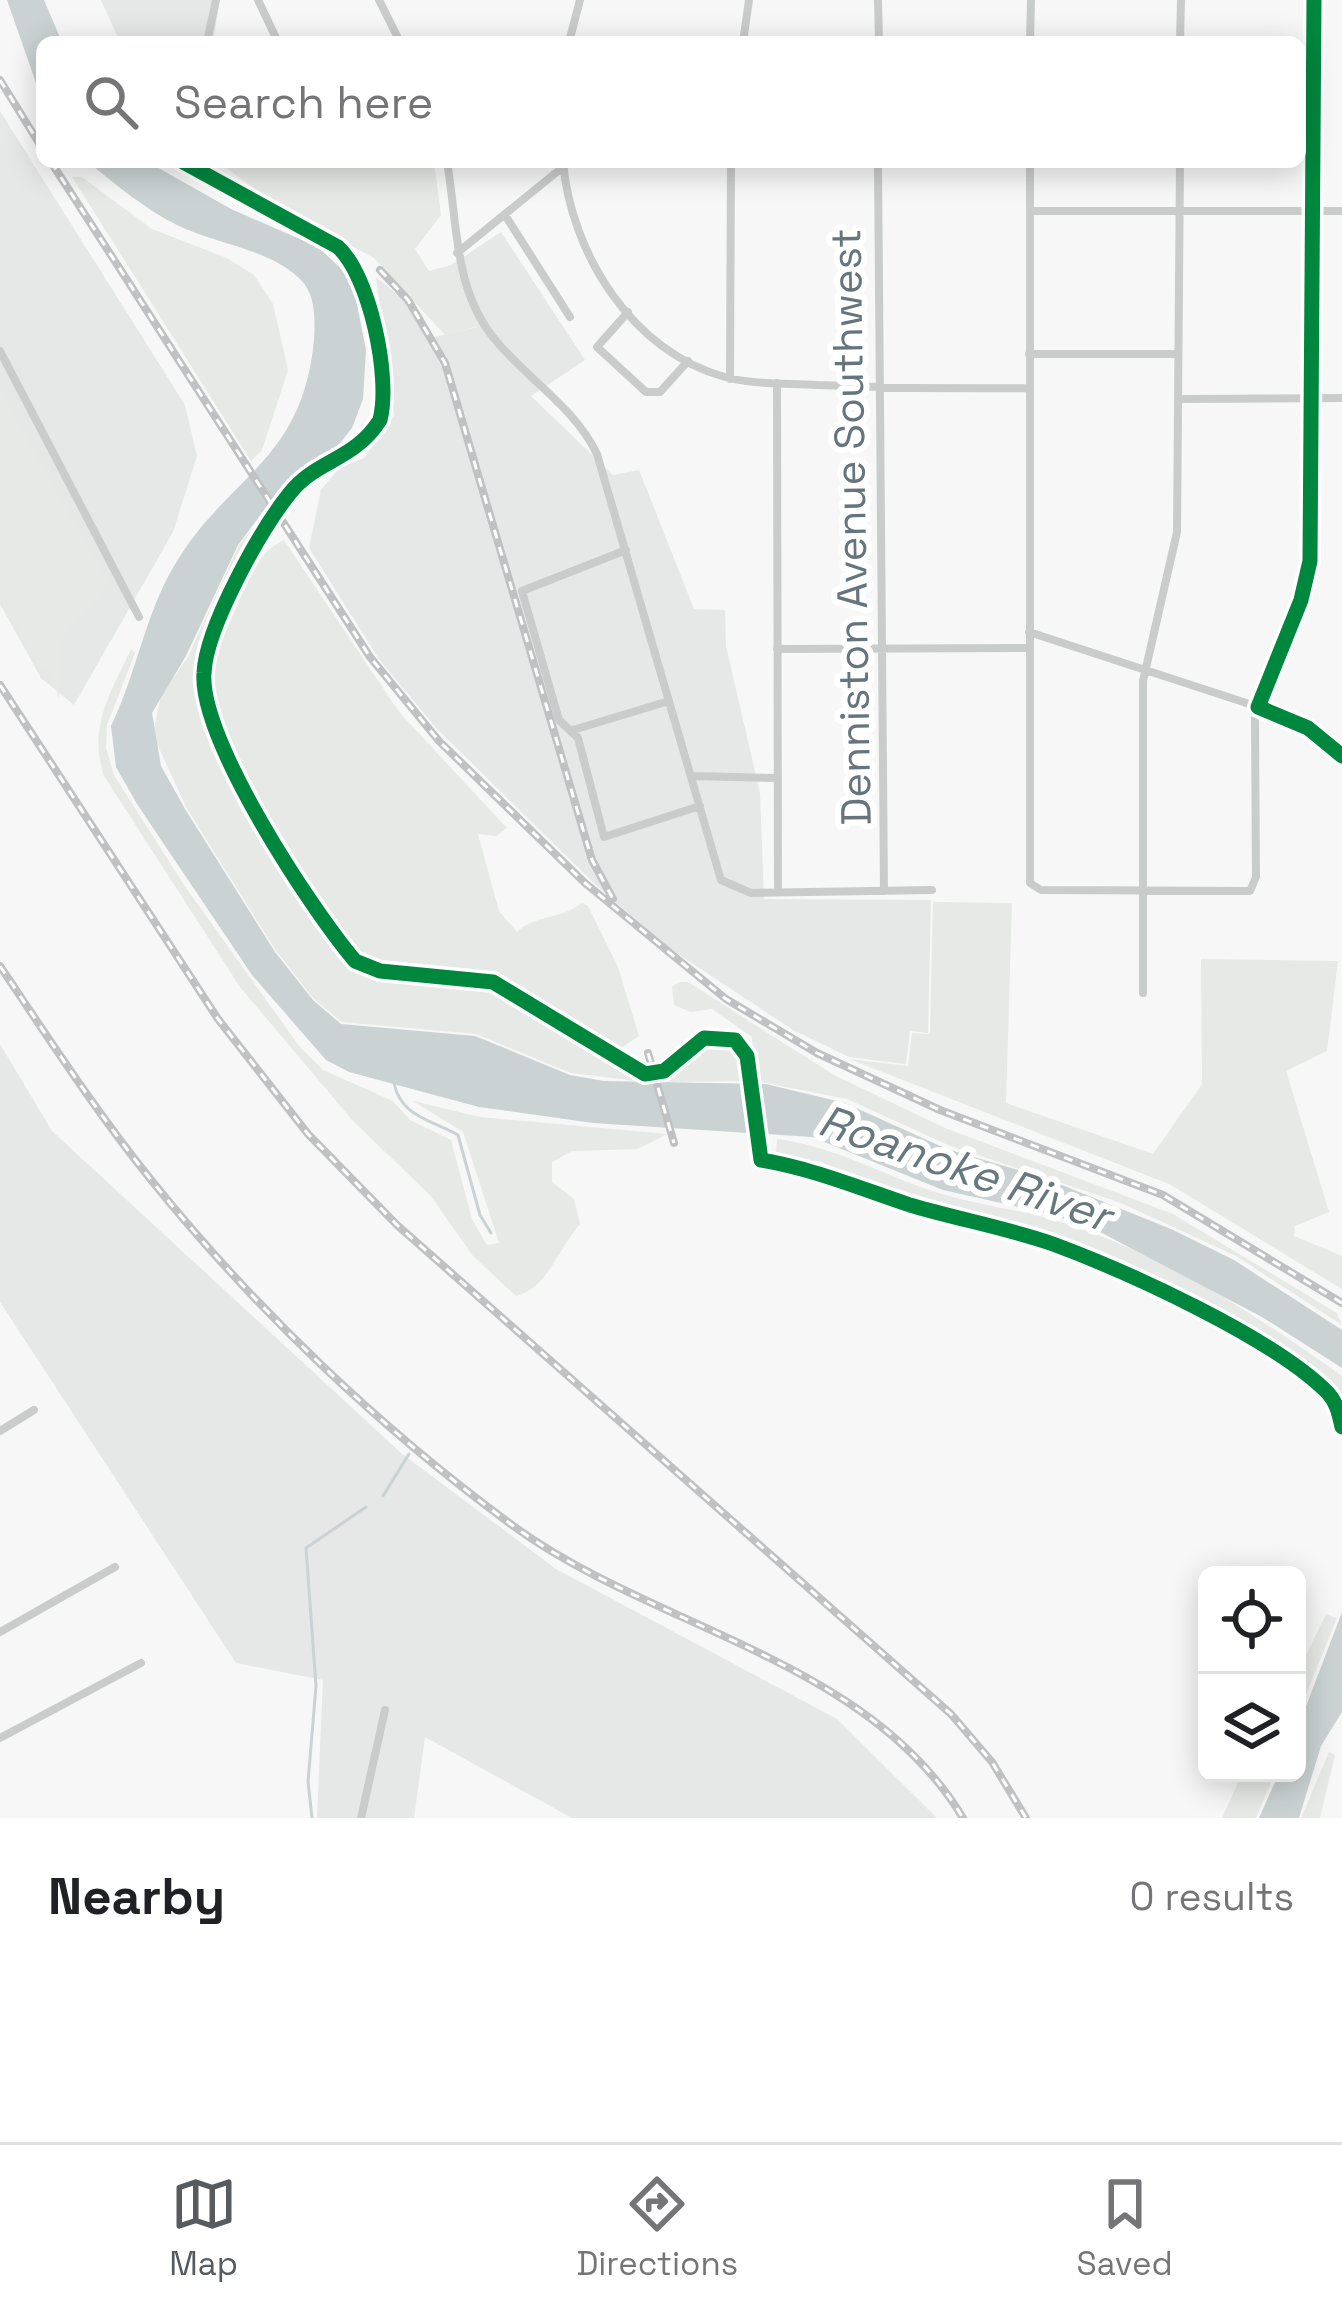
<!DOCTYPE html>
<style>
:root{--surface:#fff;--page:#f6f6f6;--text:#202124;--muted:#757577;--line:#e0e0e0;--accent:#565b5f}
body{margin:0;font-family:"Space Grotesk",sans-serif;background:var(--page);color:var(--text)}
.controls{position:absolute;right:36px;bottom:36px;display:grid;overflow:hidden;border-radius:18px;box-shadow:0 6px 30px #0003}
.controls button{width:108px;height:108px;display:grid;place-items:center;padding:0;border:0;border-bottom:3px solid var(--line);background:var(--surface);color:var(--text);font:60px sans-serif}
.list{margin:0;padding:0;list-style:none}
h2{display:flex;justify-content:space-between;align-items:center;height:156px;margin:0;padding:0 48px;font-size:51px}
h2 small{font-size:39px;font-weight:400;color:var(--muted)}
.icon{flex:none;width:66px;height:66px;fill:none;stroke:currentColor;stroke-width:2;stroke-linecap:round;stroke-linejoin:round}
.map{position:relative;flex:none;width:1342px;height:1818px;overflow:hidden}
.search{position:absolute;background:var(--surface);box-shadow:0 6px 30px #0003;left:36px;right:36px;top:36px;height:132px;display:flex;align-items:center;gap:30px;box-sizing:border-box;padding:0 42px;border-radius:18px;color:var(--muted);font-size:45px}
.sheet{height:324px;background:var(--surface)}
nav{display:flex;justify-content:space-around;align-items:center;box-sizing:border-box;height:168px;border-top:3px solid var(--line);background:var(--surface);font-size:33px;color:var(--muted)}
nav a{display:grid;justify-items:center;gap:6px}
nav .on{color:var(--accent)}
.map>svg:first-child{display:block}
</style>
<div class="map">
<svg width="1342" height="1818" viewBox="0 0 1342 1818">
<rect width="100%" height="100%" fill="#f7f7f7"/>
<path fill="#e6e7e7" d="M101,0h119l-7,42h-93z
M0,111l185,294 12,51 -24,76 -99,173 -33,-27 -41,-74z
M501,232l84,128 -54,36 82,79 26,-5 55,139 31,1 1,36 34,147 4,106 167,1 -3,133 -18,-2 -4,33 -57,-7 -56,-27 -121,-80 -74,-63 -161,-158 -58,-70 -70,-111 12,-58 18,-22 25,-10 30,-43 -18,-138 29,24 25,37 47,-11 -26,-62z
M0,1044l52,87 349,322 155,116 281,150 100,99h-365l-147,-81 -11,81h-97l6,-138 -87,-17 -236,-361z"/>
<path fill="#e6e9e5" d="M218,162h216l7,53 -26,34 14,22 22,-6 27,61 -33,9 -71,-77 -98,-54z
M72,177h10l70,52 75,29 27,17 19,29 15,66 -26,80 -11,11z
M0,390l109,194 -42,43 -8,29v42l-7,-24 -13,-6 -39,-71z
M269,508l-42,76 -30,79 -2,19 38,108 116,178 21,11 123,11 151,86v6l-73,-9 -95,-39 -134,-12 -28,-23 -38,-48 -90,-144 -33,-72 8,-39 27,-39 51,-112z
M284,540l115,172 108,116 -11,8 -18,-2 21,77 18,21c17,-17 45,-13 65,-29l6,3 30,61 21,69 -22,15 -114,-76 -132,-12 -23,-21c-38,-60 -136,-189 -136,-258 0,-26 16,-55 25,-79 9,-24 23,-55 47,-65z
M131,649l4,4 -28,72 -1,23 8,27 70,110 115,161 24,24 70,31 17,19 41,20 21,79 15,26 12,-2 -36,-111 -50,-31 67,16 187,17 -29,15 -66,2 -20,11v20l22,17 6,25c-21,23 -32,64 -64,72l-43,-40 -43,-61 -77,-74 -113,-134 -136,-211c-16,-49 6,-82 27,-127z
M933,902l79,1 -6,200 147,51 49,-70 -1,-125 137,2 -11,90 -41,20 43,141 -34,14 -1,10 48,20v33l-173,-105 -320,-125 59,7 4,-33 18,1z
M679,982h9l146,93 111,53 228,86 164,99 5,12 -106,-69 -115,-53 -173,-58 -101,-46 -92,-18 -3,-44 -40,-28 -21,3 -17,-7 -2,-18z
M724,1043l19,15 1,23 -83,1 35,-33z
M777,1139c59,7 108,38 165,55 36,11 73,15 108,25 104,29 205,95 292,157v31c-30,-58 -234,-152 -300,-175 -74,-25 -149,-40 -221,-70l-45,-8z
M1326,1614l11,4 -40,99v-43z
M1329,1752l6,3 -15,63h-19z
M1242,1773h33l-19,45h-34z"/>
<path fill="#cad2d4" d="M7,0h37l18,42h-20v58z
M88,162h60l83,47 87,38 34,32 14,71 -3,49 -11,29 -20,25 -70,60 -24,32 -52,111 -34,57 9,53 24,43 90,143 38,48 28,24 134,12 95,39 34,6 162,3 79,19 102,46 95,28 129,52 63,31 108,70v38l-80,-51 -160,-84 -51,-19 -108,-24 -131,-53 -219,-14 -114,-16 -130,-35 -23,-12 -74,-85 -115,-171 -21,-37 -5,-41c25,-51 34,-111 63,-160 53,-91 128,-102 140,-226 1,-19 2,-45 -13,-60 -32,-32 -84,-35 -124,-55 -32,-16 -61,-40 -89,-63z
M1342,1612v100l-21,34 -22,72h-40l20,-45h18v-43z"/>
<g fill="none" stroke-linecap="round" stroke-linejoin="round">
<path stroke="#cad2d4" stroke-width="3" d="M394,1083c7,34 38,37 64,52l22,80 11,18
M383,1496l26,-42
M312,1818l-4,-36 8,-96 -10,-138 60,-41"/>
<path stroke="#cacccc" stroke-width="8" d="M258,0l20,42
M379,0l21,42
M878,0l1,42
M207,42l9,-42
M569,42l11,-42
M743,42l6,-42
M1030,42l1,-42
M1180,42l1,-42
M447,162c11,62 6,129 50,180 33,39 77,65 100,112l124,426 30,13 181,-3
M563,162c8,91 69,190 162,215 30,8 62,6 92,8 71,3 141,4 212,3
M878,162l6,729
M1030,162v721l11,7 209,1 6,-14 -1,-159 46,-118 11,-59 2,-541
M1030,211h312
M505,215l65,102
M457,253l106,-86
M628,312l-31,35 49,45h14l28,-31
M0,351l139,266
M1029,354h149
M730,379l1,-217
M777,383l1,509
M1178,399l164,-1
M626,550l-104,41 37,129 19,18 26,99 96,-31
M1029,632l248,81 31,15 34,28
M777,649l253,-1
M573,730l96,-29
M691,776l87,2
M1143,993v-312l34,-149 3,-370
M0,1431l34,-21
M0,1632l115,-65
M0,1738l141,-75
M361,1818l24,-108"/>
<g stroke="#c0c1c2" stroke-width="8">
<path id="rail" d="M0,80l42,68
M51,162l319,495 69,84 146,142 141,116 91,54 123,57 223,85 179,108
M380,270l28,30 37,63 147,497 21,39
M0,685l218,334 90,115 89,91 554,489 41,48 34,56
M0,966c49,73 97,147 152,215 103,128 228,247 360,344 143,105 355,133 451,293
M648,1053l26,90"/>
</g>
<use href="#rail" stroke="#fff" stroke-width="3" stroke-dasharray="9" stroke-linecap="butt"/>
<g stroke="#fff" stroke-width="22">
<path id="cycleway" d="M1314,0l-4,561 -9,39 -43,107 50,21 34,28
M183,162l155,85c32,29 53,131 42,173 -26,41 -63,39 -90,73 -29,36 -84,134 -86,180 -5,66 107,236 151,288l25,10 113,11 152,92 19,-3 40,-33 31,2 12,16 14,104c53,9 98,28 149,45 47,14 97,23 143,39 73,27 221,94 275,149 9,10 11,21 14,34"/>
</g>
<use href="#cycleway" stroke="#00873e" stroke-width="15"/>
</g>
<g text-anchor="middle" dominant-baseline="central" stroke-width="12" stroke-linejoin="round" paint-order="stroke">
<g font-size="42" fill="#66747d" stroke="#fff">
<text transform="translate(851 527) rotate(-91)">Denniston Avenue Southwest</text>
</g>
<g font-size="45" font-style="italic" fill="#67797f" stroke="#fff">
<text transform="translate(965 1168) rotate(19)">Roanoke River</text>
</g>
</g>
</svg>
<div class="controls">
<button><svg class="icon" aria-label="locate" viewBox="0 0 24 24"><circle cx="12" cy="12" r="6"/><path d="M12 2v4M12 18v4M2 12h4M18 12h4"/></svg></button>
<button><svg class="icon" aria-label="layers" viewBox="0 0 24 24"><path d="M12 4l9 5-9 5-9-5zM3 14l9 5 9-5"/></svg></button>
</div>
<div class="search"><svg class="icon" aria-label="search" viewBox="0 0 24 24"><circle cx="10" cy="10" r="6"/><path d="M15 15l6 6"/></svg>Search here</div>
</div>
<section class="sheet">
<h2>Nearby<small>0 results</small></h2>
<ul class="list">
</ul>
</section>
<nav>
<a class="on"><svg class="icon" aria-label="map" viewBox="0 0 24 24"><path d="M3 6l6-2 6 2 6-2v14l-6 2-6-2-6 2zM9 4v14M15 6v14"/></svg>Map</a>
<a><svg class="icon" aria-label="directions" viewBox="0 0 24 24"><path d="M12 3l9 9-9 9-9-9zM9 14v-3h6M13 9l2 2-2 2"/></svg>Directions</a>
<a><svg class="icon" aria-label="saved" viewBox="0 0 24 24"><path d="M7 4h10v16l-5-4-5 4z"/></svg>Saved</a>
</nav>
